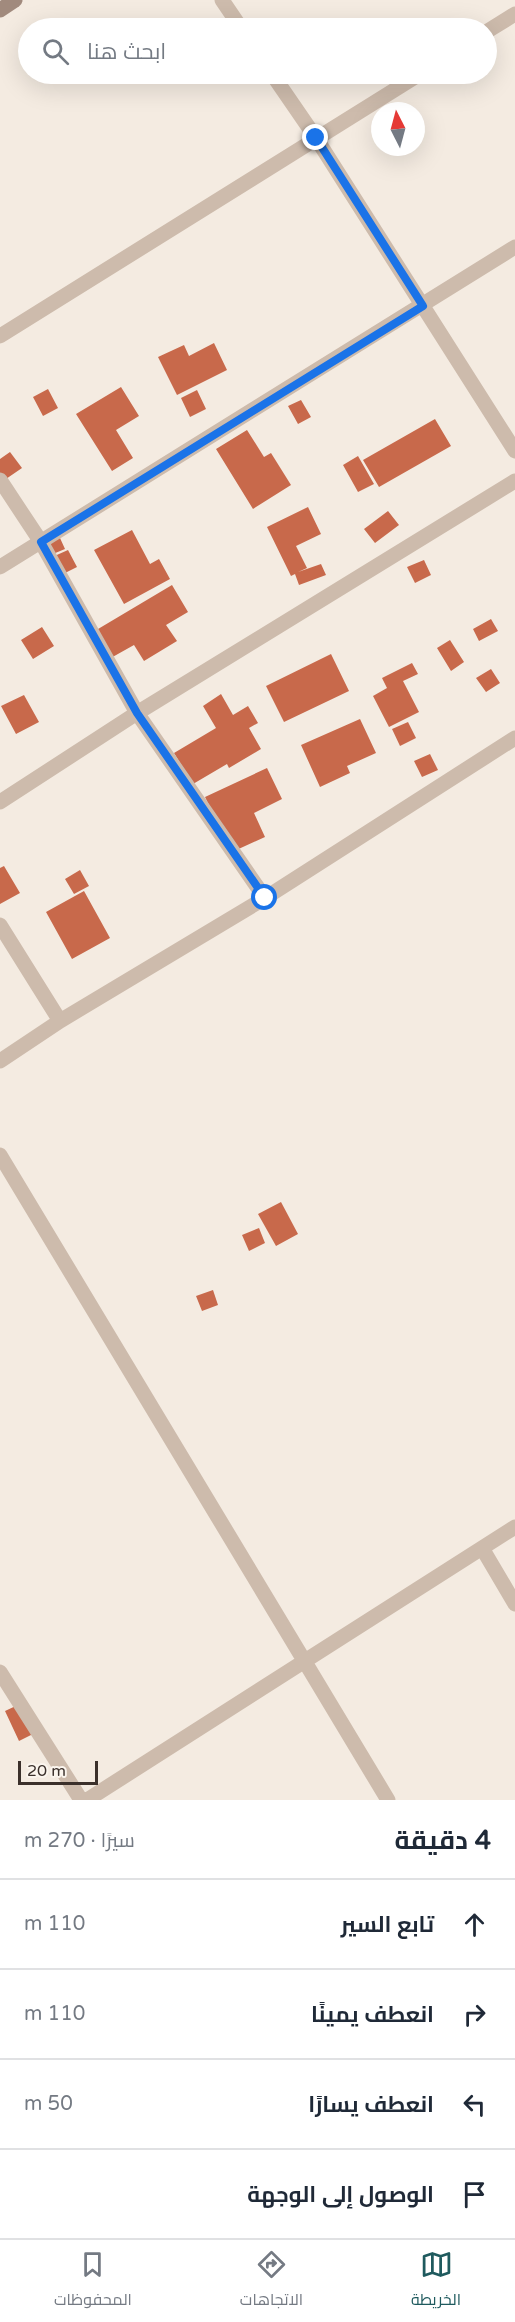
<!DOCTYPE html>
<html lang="ar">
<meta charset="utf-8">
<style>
:root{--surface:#fff;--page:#f6f6f7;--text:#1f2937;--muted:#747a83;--line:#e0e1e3;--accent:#1f5a5e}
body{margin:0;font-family:"Varela Round",Cairo,sans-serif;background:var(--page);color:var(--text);direction:rtl}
.compass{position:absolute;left:371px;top:102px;width:54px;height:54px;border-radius:50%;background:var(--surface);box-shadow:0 6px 24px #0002;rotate:354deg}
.scale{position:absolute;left:18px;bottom:15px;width:80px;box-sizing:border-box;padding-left:6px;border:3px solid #3b302b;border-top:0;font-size:16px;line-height:21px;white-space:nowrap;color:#3b302b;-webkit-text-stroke:4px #fbf5ee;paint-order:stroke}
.stop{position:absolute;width:18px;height:18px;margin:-14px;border:4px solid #1a73e8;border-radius:50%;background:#fff}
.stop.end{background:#1a73e8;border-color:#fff;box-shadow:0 2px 6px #0008}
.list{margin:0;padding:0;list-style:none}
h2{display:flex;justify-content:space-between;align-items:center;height:78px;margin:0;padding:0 24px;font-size:26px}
h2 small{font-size:20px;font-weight:400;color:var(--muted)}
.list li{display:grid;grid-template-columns:39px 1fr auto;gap:18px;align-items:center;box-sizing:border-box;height:90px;padding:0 24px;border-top:2px solid var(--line)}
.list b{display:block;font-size:22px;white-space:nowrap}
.list em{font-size:20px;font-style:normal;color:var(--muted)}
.icon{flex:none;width:33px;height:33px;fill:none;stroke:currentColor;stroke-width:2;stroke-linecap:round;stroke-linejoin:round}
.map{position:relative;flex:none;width:515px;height:1800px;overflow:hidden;direction:ltr}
.search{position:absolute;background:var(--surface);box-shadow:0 6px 24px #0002;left:18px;right:18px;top:18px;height:66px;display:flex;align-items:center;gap:15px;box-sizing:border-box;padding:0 21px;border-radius:33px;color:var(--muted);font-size:22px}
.sheet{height:438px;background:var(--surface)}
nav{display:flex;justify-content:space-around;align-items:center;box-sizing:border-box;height:84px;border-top:2px solid var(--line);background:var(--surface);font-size:16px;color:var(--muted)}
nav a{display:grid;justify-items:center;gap:3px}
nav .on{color:var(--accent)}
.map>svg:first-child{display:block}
</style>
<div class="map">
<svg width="515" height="1800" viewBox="0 0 515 1800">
<rect width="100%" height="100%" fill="#f4ebe1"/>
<path fill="#c8694b" d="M214,343l13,27 -50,25 -19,-38 26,-12 5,11z
M121,387l18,29 -23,14 17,28 -21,13 -36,-57z
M48,389l10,19 -15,8 -10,-19z
M197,390l9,19 -16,8 -9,-19z
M301,400l10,17 -13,7 -10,-18z
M435,419l16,27 -72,41 -16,-27z
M247,430l17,27 7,-4 20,32 -38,24 -37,-60z
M10,452l12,16 -19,13 -3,-4v-18z
M358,456l16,28 -16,8 -15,-27z
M308,507l13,27 -25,12 11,22 -9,4 23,-8 5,11 -27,10 -4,-11 -4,2 -24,-49z
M388,511l11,14 -24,18 -11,-14z
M132,530l18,34 9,-5 11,20 -46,25 -30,-54z
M60,538l5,11 -17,7 -6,-10z
M68,550l9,17 -18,9 -9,-18z
M424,560l7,15 -16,8 -8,-16z
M172,585l16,27 -22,13 11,16 -33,20 -10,-16 -25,14 -16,-27z
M491,619l7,12 -19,10 -6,-12z
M42,627l12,19 -21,13 -12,-19z
M450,640l14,22 -13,9 -14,-23z
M331,654l18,37 -65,31 -18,-36z
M412,663l6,11 -15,7 16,31 -30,15 -16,-31 14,-8 -5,-10z
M491,669l9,14 -14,9 -10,-14z
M221,694l12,21 15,-9 10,17 -9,5 12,21 -32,19 -2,-4 -34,20 -19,-31 42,-25 -13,-22z
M24,695l15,27 -23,12 -15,-28z
M360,719l16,34 -29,13 3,7 -30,14 -19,-42z
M408,722l8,16 -16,8 -8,-17z
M430,754l8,16 -16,7 -8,-16z
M267,768l15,31 -28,14 11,24 -33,15 -27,-55z
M4,866l16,27 -20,11v-36z
M80,870l9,16 -15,8 -9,-15z
M84,891l26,47 -38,21 -26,-47z
M281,1202l17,32 -22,12 -18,-32z
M259,1228l6,15 -16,8 -7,-16z
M213,1290l5,15 -16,6 -6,-15z
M20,1704l13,30 -14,7 -14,-30z"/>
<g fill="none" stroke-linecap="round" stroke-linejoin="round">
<path stroke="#cdbbac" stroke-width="15" d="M222,0l19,28
M486,32l29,-18
M272,74l44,64 199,313
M0,336l420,-262
M0,480l41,62 96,171 128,185
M0,567l515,-320
M0,802l137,-89 378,-232
M0,925l60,96
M0,1061l60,-40 205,-123 250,-160
M0,1155l388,645
M482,1548l33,56
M0,1672l81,128
M87,1800l428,-273"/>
<path stroke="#a18a7d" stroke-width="15" d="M0,10l15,-10"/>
</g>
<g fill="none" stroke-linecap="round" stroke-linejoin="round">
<path stroke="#1a73e8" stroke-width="8" d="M265,898l-128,-185 -96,-171 382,-236 -107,-168"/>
</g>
</svg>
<svg class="compass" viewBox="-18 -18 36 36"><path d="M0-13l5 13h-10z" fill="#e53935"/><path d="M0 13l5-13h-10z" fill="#747a83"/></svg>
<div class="scale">20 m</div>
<div class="stop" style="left:265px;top:898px"></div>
<div class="stop end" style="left:316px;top:138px"></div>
<div class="search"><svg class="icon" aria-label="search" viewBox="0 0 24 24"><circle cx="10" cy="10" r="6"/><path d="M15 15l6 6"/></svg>ابحث هنا</div>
</div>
<section class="sheet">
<h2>4 دقيقة<small>سيرًا · 270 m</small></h2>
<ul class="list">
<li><svg class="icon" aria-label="ahead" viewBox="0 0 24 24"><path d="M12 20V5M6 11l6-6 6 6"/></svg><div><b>تابع السير</b></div><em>110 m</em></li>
<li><svg class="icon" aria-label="right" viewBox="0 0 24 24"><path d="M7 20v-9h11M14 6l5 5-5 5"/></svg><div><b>انعطف يمينًا</b></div><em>110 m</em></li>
<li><svg class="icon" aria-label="left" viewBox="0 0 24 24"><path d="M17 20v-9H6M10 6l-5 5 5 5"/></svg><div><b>انعطف يسارًا</b></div><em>50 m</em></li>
<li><svg class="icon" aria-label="arrive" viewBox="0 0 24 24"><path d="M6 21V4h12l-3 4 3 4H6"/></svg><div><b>الوصول إلى الوجهة</b></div></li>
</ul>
</section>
<nav>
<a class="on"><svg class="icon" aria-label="map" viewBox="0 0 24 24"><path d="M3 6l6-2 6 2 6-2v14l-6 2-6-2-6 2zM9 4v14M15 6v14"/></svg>الخريطة</a>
<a><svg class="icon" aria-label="directions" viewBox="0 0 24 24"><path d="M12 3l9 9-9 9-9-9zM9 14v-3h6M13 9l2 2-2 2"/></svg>الاتجاهات</a>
<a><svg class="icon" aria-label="saved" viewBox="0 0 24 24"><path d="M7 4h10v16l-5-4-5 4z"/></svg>المحفوظات</a>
</nav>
